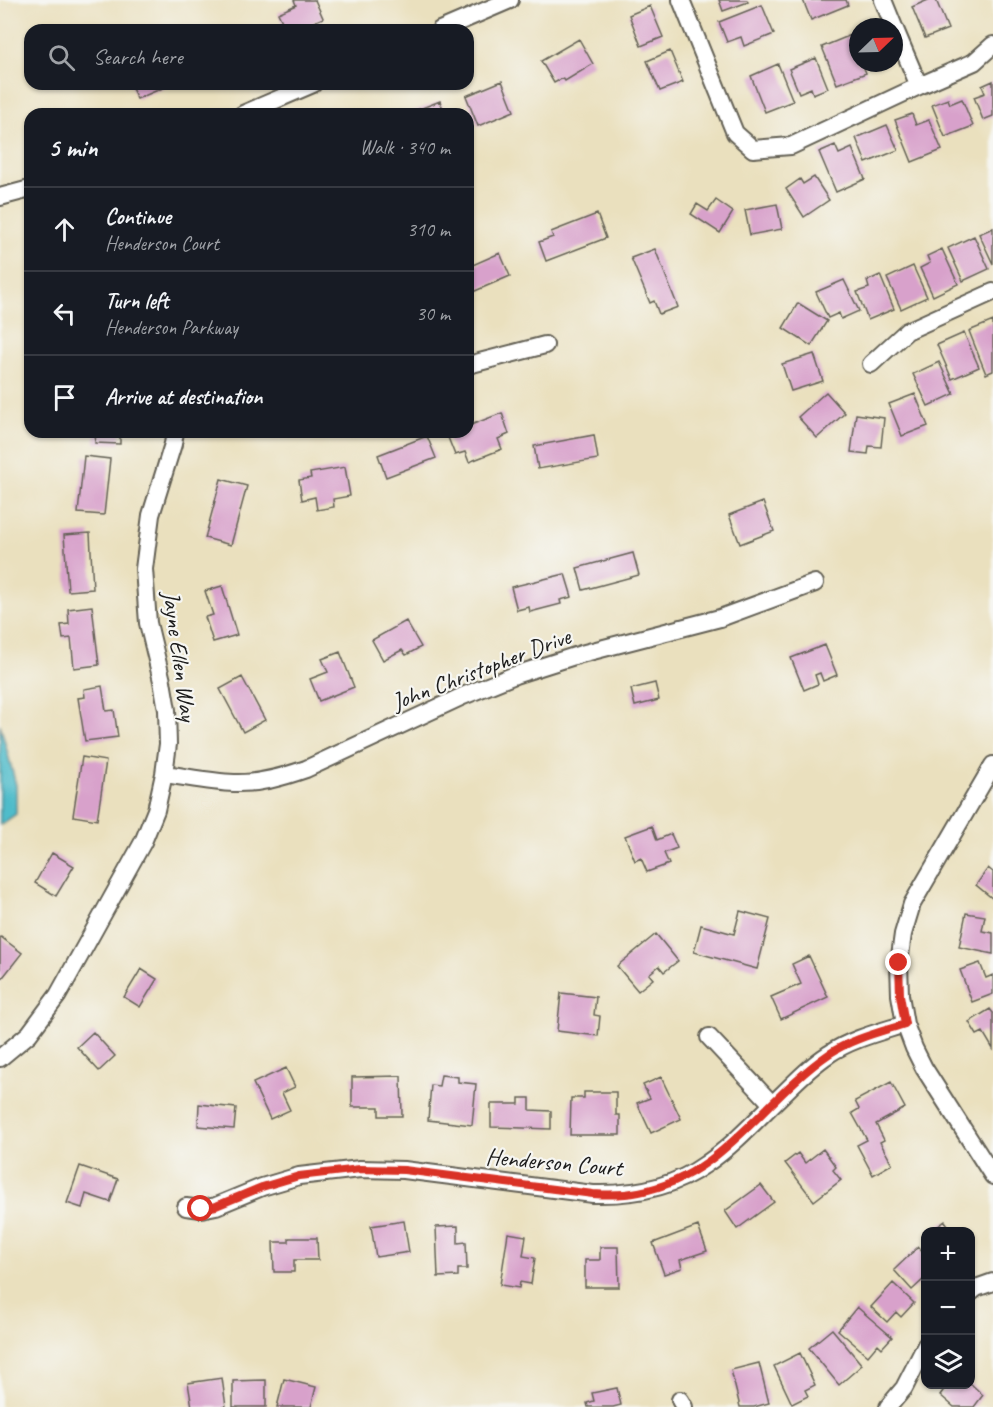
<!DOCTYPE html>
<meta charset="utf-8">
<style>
:root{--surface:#171b24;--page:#20242c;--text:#f1f3f6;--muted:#9ea1a6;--line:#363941}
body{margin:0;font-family:Caveat,sans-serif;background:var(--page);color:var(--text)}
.controls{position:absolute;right:18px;bottom:18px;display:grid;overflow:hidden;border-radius:12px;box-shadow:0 2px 4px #0004}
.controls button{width:54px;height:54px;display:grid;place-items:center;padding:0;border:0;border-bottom:2px solid var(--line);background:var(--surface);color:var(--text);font:30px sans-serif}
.compass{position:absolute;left:849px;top:18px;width:54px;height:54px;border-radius:50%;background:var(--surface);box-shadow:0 2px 4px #0004;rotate:67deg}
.stop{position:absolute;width:18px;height:18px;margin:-14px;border:4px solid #d93025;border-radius:50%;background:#fff}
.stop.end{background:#d93025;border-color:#fff;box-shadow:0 2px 6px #0008}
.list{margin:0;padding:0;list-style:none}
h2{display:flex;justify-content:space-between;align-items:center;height:78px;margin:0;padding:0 24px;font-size:26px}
h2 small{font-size:20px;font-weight:400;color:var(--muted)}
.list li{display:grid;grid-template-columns:39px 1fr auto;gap:18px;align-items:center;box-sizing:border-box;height:84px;padding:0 24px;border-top:2px solid var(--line)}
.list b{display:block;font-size:22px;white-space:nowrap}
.list p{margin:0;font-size:20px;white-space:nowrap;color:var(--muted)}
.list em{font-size:20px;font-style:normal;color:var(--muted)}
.icon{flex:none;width:33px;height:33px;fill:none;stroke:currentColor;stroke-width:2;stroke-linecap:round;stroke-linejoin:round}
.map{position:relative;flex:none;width:993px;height:1407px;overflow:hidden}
.search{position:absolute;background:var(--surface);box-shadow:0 2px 4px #0004;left:24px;top:24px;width:450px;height:66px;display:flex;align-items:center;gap:15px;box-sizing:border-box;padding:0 21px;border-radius:18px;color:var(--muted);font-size:22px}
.panel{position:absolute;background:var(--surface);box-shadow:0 2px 4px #0004;left:24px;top:108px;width:450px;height:330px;border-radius:18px}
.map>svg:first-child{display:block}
</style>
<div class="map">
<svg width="993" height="1407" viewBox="0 0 993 1407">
<rect width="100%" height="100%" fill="#f6f6f2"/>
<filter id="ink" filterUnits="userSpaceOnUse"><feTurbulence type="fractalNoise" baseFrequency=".0167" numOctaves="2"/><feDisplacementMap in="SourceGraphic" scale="12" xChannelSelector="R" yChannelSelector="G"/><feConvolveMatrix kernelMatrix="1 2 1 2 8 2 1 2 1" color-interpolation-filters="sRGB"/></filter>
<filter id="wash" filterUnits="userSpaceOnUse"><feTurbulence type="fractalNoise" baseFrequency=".008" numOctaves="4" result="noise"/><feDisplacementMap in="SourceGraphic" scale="24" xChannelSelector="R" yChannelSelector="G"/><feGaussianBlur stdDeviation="1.35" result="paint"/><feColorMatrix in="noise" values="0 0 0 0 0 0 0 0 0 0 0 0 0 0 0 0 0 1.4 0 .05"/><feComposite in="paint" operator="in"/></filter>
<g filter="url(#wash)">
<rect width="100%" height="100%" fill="#eae0be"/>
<path fill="#50bcca" stroke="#366c73" stroke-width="1.5" d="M0,724l16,61v29l-16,11z"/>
<g id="blocks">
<path fill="#d8a1cb" d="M294,0h21l8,18 -26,12h-11l-8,-17 18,-8z
M719,0h28l1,2 -25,9z
M803,0h43l2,5 -37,15z
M928,0h8l12,29 -23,9 -13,-31z
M762,5l12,29 -30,12 -3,-9 -14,5 -8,-20z
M650,6l13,31 -22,9 -12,-31z
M851,35l7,18v10h4l4,10 -29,11 -15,-37z
M579,39l14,25 -28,17 -2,-3 -9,5 -13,-22z
M670,51l13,31 -23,9 -13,-30z
M816,58l12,30 -15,6 -2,-6 -12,5 -10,-24z
M778,64l15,37 -28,11 -14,-36z
M502,81l12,30 -36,15 -12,-30z
M993,81v35l-10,4 -9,-23 11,-4 -3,-7z
M130,84h42l-35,15z
M948,99l2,5 12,-5 11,27 -28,11 -13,-32z
M440,101l5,13h-38z
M912,114l4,11 13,-5 13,30 -30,12 -17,-42z
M887,125l11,25 -32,13 -10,-25z
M835,145l4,9 13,-6 13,31 -29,13 -17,-40z
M814,177l15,23 -25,17 -18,-28 14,-10 3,5z
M716,200l17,12 -13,21 -29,-19 6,-10 11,7z
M777,204l5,25 -32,6 -5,-25z
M597,214l9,24 -60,23 -7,-19 14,-5 -2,-5z
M993,228v36l-14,-30z
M974,236l15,33 -26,12 -15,-33z
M655,249l23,58 -19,7 -5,-13 -4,2 -19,-45z
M942,249l16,35 -25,12 -13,-28 10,-5 -3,-7z
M500,253l10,23 -42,18v-27z
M913,266l14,31 -26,12 -14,-31z
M880,275l14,34 -26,11 -11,-28 12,-4 -2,-7z
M844,280l15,31 -18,8 -2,-6 -11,5 -12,-26z
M798,303l29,18 -16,25 -28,-18z
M993,321v50l-7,3 -17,-43z
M964,333l15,34 -27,12 -15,-34z
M814,354l9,27 -32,10 -9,-27z
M939,362l15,32 -26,12 -15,-32z
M826,392l19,21 -28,25 -19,-21z
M915,394l13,32 -26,10 -13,-32z
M502,413l7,21 -11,5 4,10 -33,13 -4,-10 -10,3 -8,-20 7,-3h14v-6z
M856,414l28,4 -3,29 -12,-1 -1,8 -17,-2z
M96,432h24v12l-25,-1z
M594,435l4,24 -60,10 -4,-23z
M427,436l9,22 -50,19 -8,-22z
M84,456l26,3 -6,56 -26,-2z
M345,467l5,29 -17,3 1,8 -17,3 -2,-13 -13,3 -3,-20 12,-2 -1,-5z
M221,479l26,7 -16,59 -26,-7z
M763,502l11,29 -34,13 -11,-29z
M90,533l3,56 -25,2 -4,-56z
M633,553l6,22 -56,15 -6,-22z
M565,574l7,23 -12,3 1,4 -31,8 -1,-5 -12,3 -6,-23z
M222,586l15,49 -24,7 -8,-25 8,-2 -8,-24z
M92,606l7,59 -25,3 -3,-30 -8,1 -2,-14 8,-1 -1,-15z
M406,621l15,26 -15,8 -4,-5 -19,10 -11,-20z
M825,645l12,30 -14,6 -3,-8 -5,2 3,9 -14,6 -13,-32z
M340,652l14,35 -35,14 -9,-22 18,-7 -6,-13z
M242,677l23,43 -22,12 -23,-43z
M655,683l4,17 -24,6 -4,-17z
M102,686l4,25 8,-1 4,27 -33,4 -7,-43 7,-1 -1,-8z
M82,757l24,4 -9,59 -24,-4z
M652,826l5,14 14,-6 6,14 -13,5 5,11 -22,8 -6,-14 -6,3 -10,-25z
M52,853l22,13 -18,30 -21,-13z
M988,868l5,4v27l-17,-14z
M740,911l30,8 -13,50 -63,-17 7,-27 33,9z
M966,913l19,3 -3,15 11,2v21l-34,-7z
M656,934l22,27 -14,11 -5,-6 -10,8 4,5 -15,12 -21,-25z
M1,937l21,16 -22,28v-43z
M809,956l19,41 -47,22 -10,-22 30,-13 -9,-20z
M980,963l6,15 7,-3v19l-21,8 -12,-32z
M141,969l16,10 -17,28 -16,-10z
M561,993l35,4 -2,18 6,1 -2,20 -41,-5z
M990,1009l3,4v36l-10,-17 -6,3 -8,-13z
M93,1032l22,24 -16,15 -22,-24z
M286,1068l9,19 -13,6 8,17 -20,9 -17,-36z
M441,1075l17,2v5l18,2 -4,41 -44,-5 3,-35 8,1z
M401,1076l1,40h-23v-9h-27v-30z
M661,1077l20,42 -30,14 -14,-30 13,-5 -7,-13z
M891,1082l14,26 -29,16 8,16 -4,2 12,22 -19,11 -16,-30 10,-5 -15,-27 7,-4 -4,-8z
M584,1092h32v23h4v20h-50l1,-37h13z
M519,1098h11v12l21,1v18l-60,-2v-23h28z
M199,1104l37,4 -2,21 -36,-3z
M823,1149l13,18 -3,3 8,10 -27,21 -29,-38 13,-10 7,10z
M80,1166l38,13 -8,23 -24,-8 -4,14 -15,-5z
M761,1185l13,17 -37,27 -12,-18z
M404,1221l5,31 -33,5 -5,-31z
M945,1221l8,11h-23z
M458,1226v17l8,-1 1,27h-9v7l-20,1 -2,-50z
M698,1226l9,25 -27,9 2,8 -18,6 -11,-31z
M508,1233l18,3 -3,20 12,2 -4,26 -11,-2 -1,6 -19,-3z
M289,1238h28l1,22h-24v12h-20l-1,-30h16z
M600,1247h18l1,40h-34v-27h15z
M918,1247l8,9v24l-2,-1 -12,11 -18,-20z
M893,1283l21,20 -13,14 -5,-5 -9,10 -16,-15z
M857,1307l35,30 -10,11 -4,-4 -10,12 -30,-26z
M832,1329l30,36 -23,20 -30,-37z
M800,1353l15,32 -10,5 3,6 -16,8 -18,-38z
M759,1363l10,40 -15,4h-14l-9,-37z
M222,1378l4,29h-34l-4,-24z
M284,1379l32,8 -5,20h-34z
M266,1380v27h-33v-26z
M948,1384h23l12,11 -9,12h-20l-14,-12z
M617,1388l4,17 -8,2h-25l-1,-4 7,-2 -2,-8z"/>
</g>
</g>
<g filter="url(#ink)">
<use href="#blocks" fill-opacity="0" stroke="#646155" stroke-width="1.5"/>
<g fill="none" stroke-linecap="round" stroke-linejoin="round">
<g stroke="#646155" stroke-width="20">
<path id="minor" d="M681,0l54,133 18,16 38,-3 128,-60 55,-24 19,-17
M883,0l11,27
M894,27l25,59
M440,30l70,-30
M243,114l70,-30
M0,197l30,-8
M871,364l36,-33 86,-39
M468,365l77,-20
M993,765l-81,139 -9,30 -4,29 1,32 5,29 9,24 10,20 69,108
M164,774c23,3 47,8 70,9 25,1 49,-6 72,-14l157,-73 52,-21 66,-21 139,-36 95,-35
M709,1037l63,67
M0,1058l29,-24 29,-39 85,-153 13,-32 8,-36 4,-30 -1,-34 -5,-29 -14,-58 -4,-54 7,-54 22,-71 2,-12
M186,1207l15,2 15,-3 46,-19 37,-11 61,-7 44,1 189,24c40,1 80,-6 113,-30 29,-20 53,-47 78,-71 14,-14 28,-28 45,-39 22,-15 51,-22 76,-30
M970,1293l6,-5 17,-6
M680,1400l4,7
M888,1407l16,-19 22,-43"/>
</g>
<use href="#minor" stroke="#fff" stroke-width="16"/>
</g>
</g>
<g fill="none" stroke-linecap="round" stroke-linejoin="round" filter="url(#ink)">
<path stroke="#d93025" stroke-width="8" d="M201,1209l15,-3 46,-19 37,-11 61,-7 44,1 189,24c15,1 31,1 46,-2 84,-15 124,-93 190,-138 22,-15 51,-22 76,-30l-5,-29 -1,-32"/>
</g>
<g text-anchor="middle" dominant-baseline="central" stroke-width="4.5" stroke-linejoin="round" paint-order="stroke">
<g font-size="24" fill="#1c1c1c" stroke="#f6f6f2">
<text transform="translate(180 656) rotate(82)">Jayne Ellen Way</text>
<text transform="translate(481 669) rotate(-21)">John Christopher Drive</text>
<text transform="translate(554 1162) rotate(5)">Henderson Court</text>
</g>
</g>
</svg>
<div class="controls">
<button>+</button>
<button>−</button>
<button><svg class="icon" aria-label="layers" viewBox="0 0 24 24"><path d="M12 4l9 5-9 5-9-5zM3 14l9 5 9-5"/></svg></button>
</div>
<svg class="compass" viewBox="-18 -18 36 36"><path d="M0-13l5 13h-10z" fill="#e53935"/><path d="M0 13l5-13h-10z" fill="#9ea1a6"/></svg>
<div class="stop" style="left:201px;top:1209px"></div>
<div class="stop end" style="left:899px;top:963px"></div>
<div class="search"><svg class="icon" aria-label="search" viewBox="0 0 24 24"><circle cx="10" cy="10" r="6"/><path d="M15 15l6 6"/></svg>Search here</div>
<section class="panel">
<h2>5 min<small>Walk · 340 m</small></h2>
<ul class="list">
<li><svg class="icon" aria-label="ahead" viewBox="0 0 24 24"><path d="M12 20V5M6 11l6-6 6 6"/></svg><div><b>Continue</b><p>Henderson Court</p></div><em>310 m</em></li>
<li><svg class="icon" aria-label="left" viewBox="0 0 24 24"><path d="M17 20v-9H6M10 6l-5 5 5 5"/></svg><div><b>Turn left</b><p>Henderson Parkway</p></div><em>30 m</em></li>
<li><svg class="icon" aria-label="arrive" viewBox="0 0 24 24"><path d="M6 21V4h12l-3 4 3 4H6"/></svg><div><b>Arrive at destination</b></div></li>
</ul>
</section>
</div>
